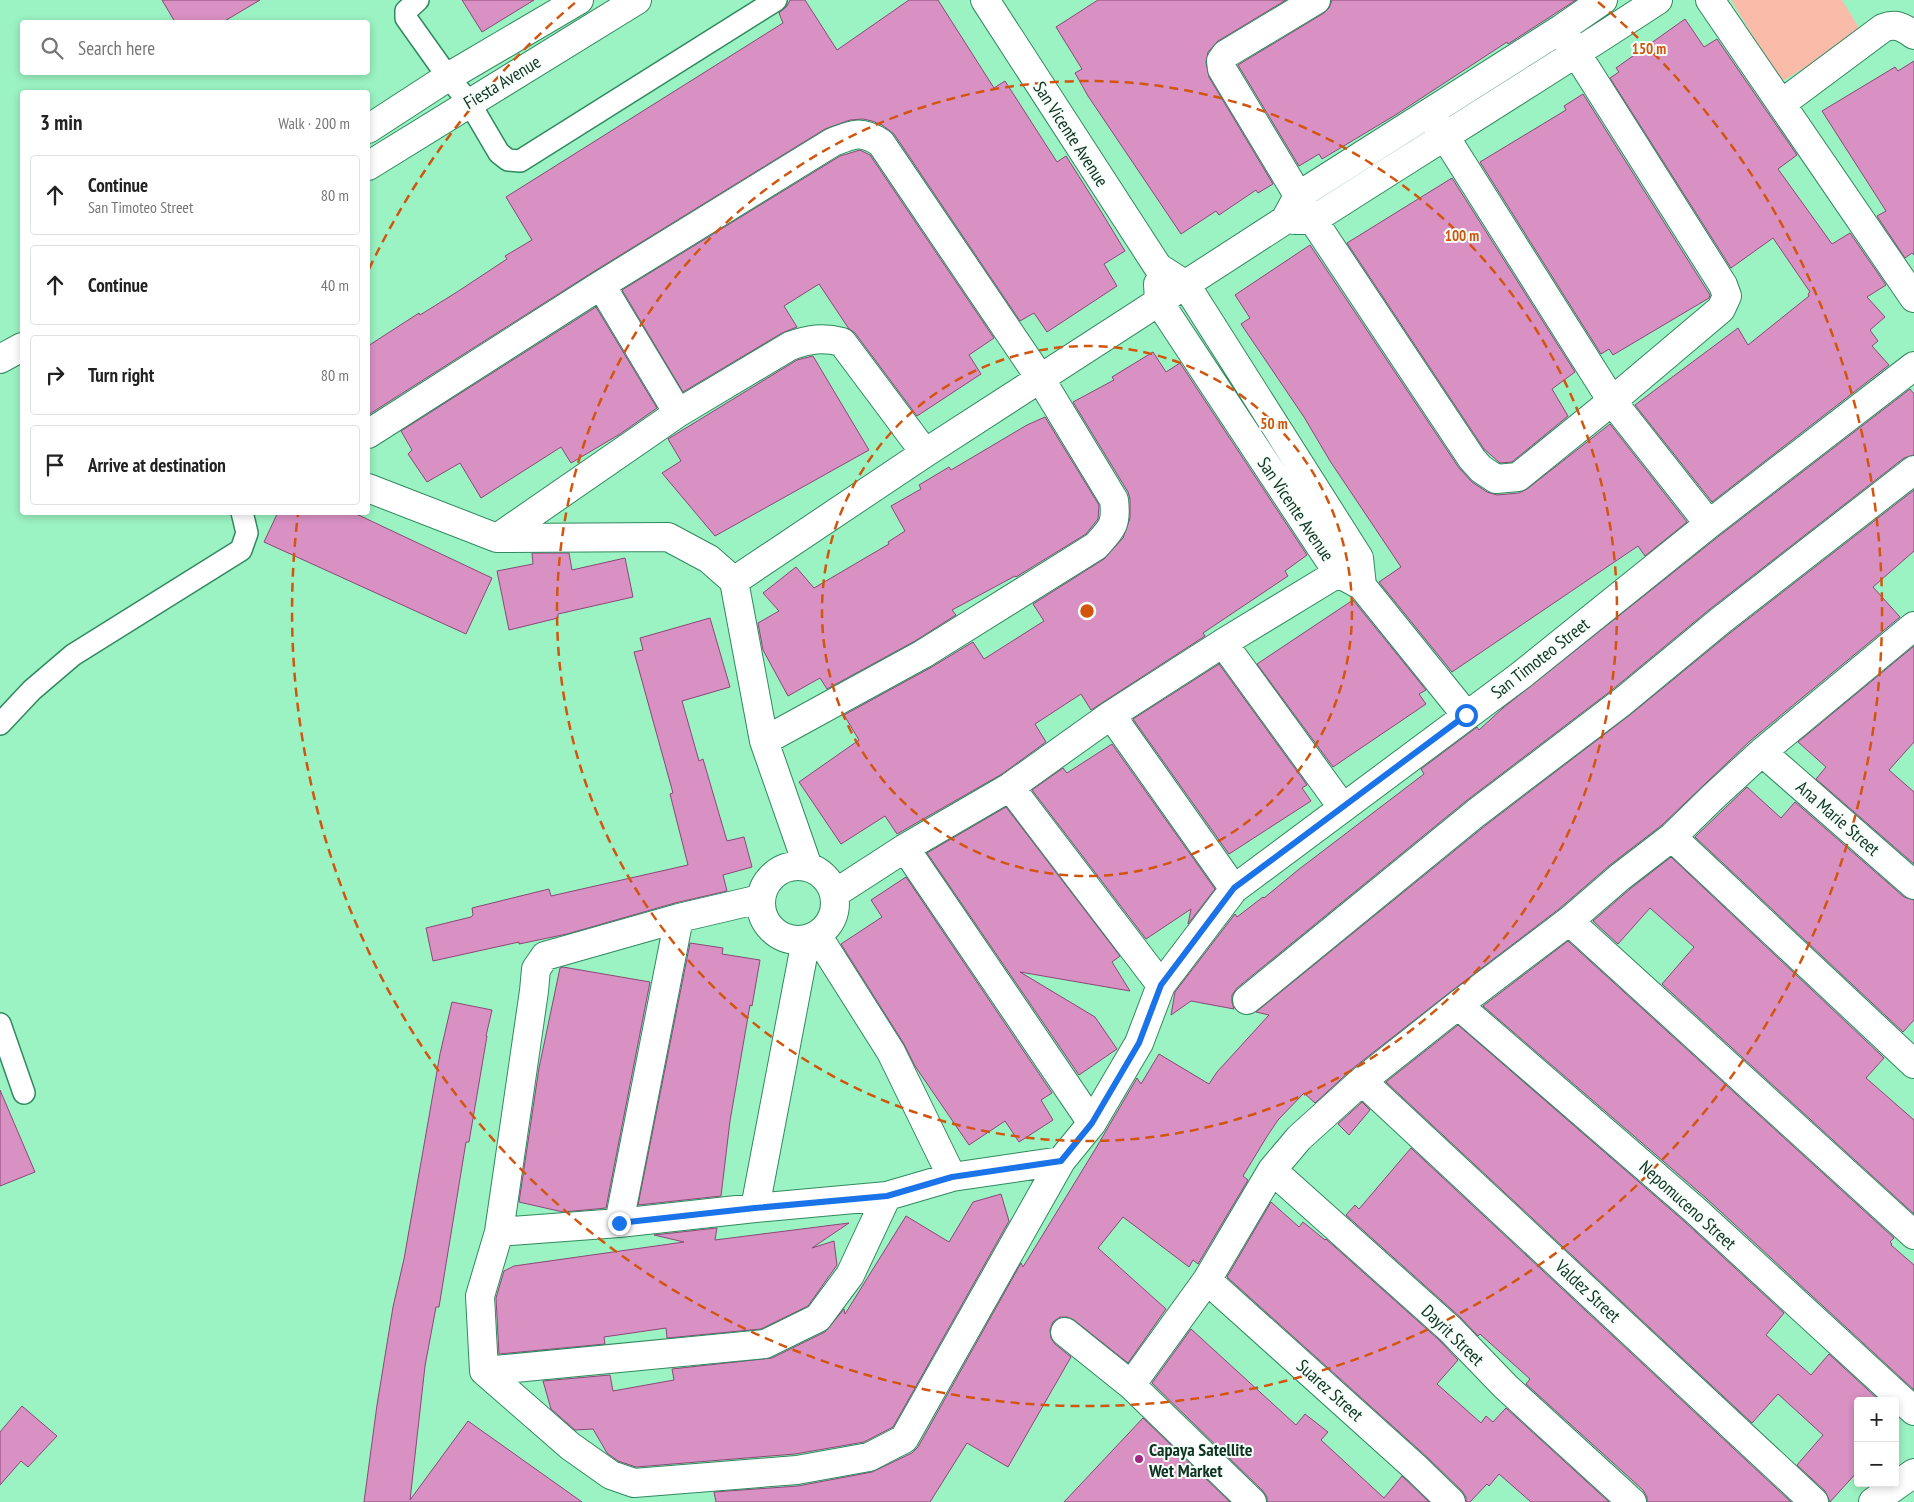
<!DOCTYPE html>
<meta charset="utf-8">
<style>
:root{--surface:#fff;--page:#f6f6f6;--text:#222;--muted:#767676;--line:#e0e0e0}
body{margin:0;font-family:"PT Sans Narrow",sans-serif;background:var(--page);color:var(--text)}
.controls{position:absolute;right:15px;bottom:15px;display:grid;overflow:hidden;border-radius:5px;box-shadow:0 2px 8px #0003}
.controls button{width:45px;height:45px;display:grid;place-items:center;padding:0;border:0;border-bottom:1px solid var(--line);background:var(--surface);color:var(--text);font:25px sans-serif}
.stop{position:absolute;width:15px;height:15px;margin:-11px;border:4px solid #1a73e8;border-radius:50%;background:#fff}
.stop.end{background:#1a73e8;border-color:#fff;box-shadow:0 1px 5px #0008}
.list{margin:0;padding:0;list-style:none}
h2{display:flex;justify-content:space-between;align-items:center;height:65px;margin:0;padding:0 20px;font-size:21px}
h2 small{font-size:16px;font-weight:400;color:var(--muted)}
.list li{display:grid;grid-template-columns:32px 1fr auto;gap:15px;align-items:center;box-sizing:border-box;height:80px;margin:0 10px 10px;padding:0 10px;border:1px solid var(--line);border-radius:5px}
.list b{display:block;font-size:19px;white-space:nowrap}
.list p{margin:0;font-size:16px;white-space:nowrap;color:var(--muted)}
.list em{font-size:16px;font-style:normal;color:var(--muted)}
.icon{flex:none;width:28px;height:28px;fill:none;stroke:currentColor;stroke-width:2;stroke-linecap:round;stroke-linejoin:round}
.map{position:relative;flex:none;width:1914px;height:1502px;overflow:hidden}
.search{position:absolute;background:var(--surface);box-shadow:0 2px 8px #0003;left:20px;top:20px;width:350px;height:55px;display:flex;align-items:center;gap:12px;box-sizing:border-box;padding:0 18px;border-radius:5px;color:var(--muted);font-size:19px}
.panel{position:absolute;background:var(--surface);box-shadow:0 2px 8px #0003;left:20px;top:90px;width:350px;height:425px;border-radius:5px}
.map>svg:first-child{display:block}
</style>
<div class="map">
<svg width="1914" height="1502" viewBox="0 0 1914 1502">
<rect width="100%" height="100%" fill="#9bf2c2"/>
<path fill="#fabca8" d="M1731,0h111l20,33 -81,49z"/>
<path fill="#d991c3" stroke="#8a4877" d="M162,0h98l-37,22h-48z
M462,0h72l-52,32z
M790,0h15l32,50 72,-50h29l56,88 11,-7 52,81 9,-6 36,57 23,38 -21,13 13,22 -70,46 -13,-19 -14,8 -126,-187 -12,-9 -10,-4 -9,-2 -13,1 -25,9 -232,143 -225,143v-69l51,-33 1,2 37,-23 50,-33 -2,-3 27,-16 -26,-43 277,-174 -4,-10 8,-7z
M1098,0h188l-68,41 -10,11 -2,10 3,15 64,107 -15,9 -2,-3 -37,25 -3,-4 -35,23 -93,-138 -13,-23 7,-4 -26,-42z
M1332,0h244l-68,44 -1,-2 -110,72 -75,45 -3,-5 -20,12 -61,-101 86,-52 5,-5z
M1685,19l19,28 13,-8 80,116 -19,14 54,75 18,-11 36,52 -19,12 18,20 -15,13 8,11 -6,5 17,19 -177,137 -77,-97 103,-77 10,17 61,-49 -1,-2 2,-2 -37,-54 -42,30 -121,-190 9,-6 -3,-4z
M1914,61v194l-2,-2 -7,5 -28,-42 9,-5 -64,-100 73,-44 3,4z
M1583,94l127,201 -1,3 -96,57 -4,-6 -8,5 -121,-192 86,-52 -2,-4z
M860,150l10,5 124,183 -25,17 12,19 -64,42 -62,-83 -6,-4 -30,-45 -35,22 13,21 -15,6 -99,59 -61,-102 218,-134z
M1452,178l123,194 -23,17 16,27 -56,46 -12,1 -16,-14 -137,-206z
M1310,245l149,223 13,14 15,10 10,3 22,-2 8,-4 83,-65 77,98 -42,34 -7,-10 -186,126 -73,-90 22,-15 -71,-106 -26,-44 -63,-93 9,-6 -15,-23z
M596,307l61,101 -37,26 -49,29 -10,-16 -80,51 -21,-35 -33,19 -19,-28 4,-4 -11,-19z
M1153,352l13,20 14,-9 127,192 -22,16 3,5 -85,57 2,3 -114,74 -10,-16 -46,30 11,18 -44,32 -105,60 -12,-18 -44,28 -42,-62 60,-42 -15,-25 86,-47 43,-26 11,17 60,-38 -11,-17 71,-45 19,-21 7,-20v-19l-2,-7 -55,-90 41,-22 -2,-3z
M813,356l56,94 -154,86 -53,-63 19,-12 -13,-22 129,-79z
M1910,389l4,5v61l-10,3 -194,151 -98,81 -146,111 -229,187 -5,7v7l2,7 -43,-8 -20,14 4,-23 60,-78 2,3 26,-20 1,1 34,-28 126,-96 -3,-5 56,-42 2,3 24,-22 216,-172z
M1045,417l54,88 -1,14 -12,15 -70,43 -1,-1 -63,34 4,5 -41,26 -88,48 -7,-11 -32,18 -25,-46 -5,-27 21,-12 -16,-18 33,-26 18,21 75,-44 -1,-2 17,-11 -14,-25 30,-17 -2,-4 30,-18 2,3 76,-45z
M1914,490v61l-41,36 27,30 -149,123 -89,85 -52,40 -51,44 -110,84 -97,76 -37,34 -11,-10 -26,27 -12,18 -23,38 5,4 -50,84 -5,-4 -4,7 -66,-50 -25,31 68,61 -38,54 -54,-43 -7,-3h-7l-7,5 -3,8 1,8 4,6 16,13 -63,110 -41,-24 -37,59h-214l-2,-10 84,-6 74,-14 40,-19 6,-6 103,-184 2,4 73,-119 41,-70 4,6 18,-30 50,30 8,-12 52,-57 -13,-3 230,-187 145,-111 99,-81z
M278,512h74l140,66 -26,56 -202,-92z
M532,553h37l3,17 53,-12 8,39 -75,17v4l-49,12 -12,-59 36,-7z
M1353,600l73,90 -7,4 7,10 -93,63 -76,-103z
M710,618l20,69 -48,14 17,60 4,-2 24,82 17,-4 8,30 -29,8 4,16 -52,12 -108,31 -48,10v-2l-86,19 -7,-33 45,-11 2,-2 -1,-7 77,-19 2,7 137,-31 -18,-71 3,-1 -39,-141 9,-2 -3,-12z
M1914,646v96l-25,28 25,22v72l-98,-85 10,-12 -28,-25z
M1219,664l88,121 -5,3 9,13 -82,53 -96,-135z
M1112,744l103,145 -27,35 3,-15 -45,30 -114,-149 31,-22 4,5z
M1747,787l34,31 14,-16 109,95 10,3v120l-11,12 -208,-195z
M1006,807l114,149 -8,6 18,29 -110,-19 75,45 22,32 -38,26 -152,-222z
M1671,857l211,199 2,2 -18,20 48,42v94l-252,-230 32,-37 -44,-39 -32,36 -25,-23 37,-32z
M906,877l146,216 -11,7 12,20 -34,22 -14,-21 -36,24 -54,-79 -11,-22 -63,-100 41,-27 -11,-17z
M1568,941l326,297 -4,4 2,2 -1,1 23,20v125l-208,-192 -223,-192z
M690,943l33,5 -1,6 38,6 -8,46 -2,-1 -20,116 -9,75 -83,9z
M563,967l87,15 -44,226 -43,4 -44,-10 20,-134 21,-100z
M452,1002l40,8 -6,26h1l-18,106h-3l-27,165h-3l-11,59 -15,134 58,-79 114,81h-218l13,-97 16,-98 11,-48 36,-205z
M1458,1025l227,197 99,91 -18,22 45,40 18,-21 51,47h-22v70l-28,31 -5,-11 -28,-26 26,-30 -45,-41 -26,29 -366,-341z
M0,1090l35,82 -35,14z
M1362,1102l8,8 -21,25 -11,-11z
M1411,1148l380,354h-144v-5l-4,-7 -117,-106 4,-5 -50,-45 -2,2 -18,-19 -114,-102 9,-10 4,4z
M1001,1194l8,27 -116,206 -29,15 -69,12 -159,13 -18,-6 -11,-8 -14,-24 -18,1 -24,-21 -8,-28 67,-6 3,16 61,-11 -2,-11 100,-11 53,-26 19,-23 1,5 61,-98 43,26 24,-40z
M1271,1202l28,25 4,-5 22,18 1,-1 113,101 19,20 -21,24 44,39 5,-7 7,6 13,-14 103,94h-78l-32,-28 -10,12 -2,-2 -17,18h-4v-5l-4,-6 -34,-33 -201,-181z
M849,1223l-37,25 22,-7 3,24 -29,41 -47,23 -94,9 -1,-10 -62,9 1,7 -106,10 -3,-56 8,-27 10,-5 170,-24 -30,-7 63,-7 -2,12z
M1191,1329l105,96 9,-11 23,18 -7,8 63,58 18,-22 27,26h-162v-5l-4,-6 -111,-108z
M22,1406l35,30 -29,31 -7,-6 -21,24v-53z
M1143,1418l87,84h-166z"/>
<g fill="none" stroke-linecap="round" stroke-linejoin="round">
<g stroke="#31895f" stroke-width="24">
<path id="lane" d="M418,0l-12,11v7l42,59 21,25 30,51 9,7 12,1 256,-161
M0,724l32,-34 41,-35 168,-105 6,-17 -5,-21
M0,1024l24,69"/>
</g>
<g stroke="#31895f" stroke-width="30">
<path id="street" d="M985,0l173,267 28,18 173,273 3,28
M1316,0l-90,54 -5,7 1,8 91,151 159,239 9,10 15,10 22,-2 94,-76 109,-92 6,-13 -4,-11 -162,-256
M1710,0l204,298
M1781,104l102,-76c13,-5 20,-1 31,7
M1431,112l13,23 168,266 97,123
M368,129l80,-52 131,-77
M368,166l269,-166
M1294,220h19c115,-74 231,-145 345,-220
M1158,284l1,18 179,271 24,13 104,129
M601,285l77,128
M0,359l22,-12
M368,434l233,-149 232,-143c21,-8 28,-12 48,1l159,235 74,122c3,25 -2,28 -18,46l-173,108 -159,87
M368,488l129,50 171,-1 41,22 25,22 30,160 44,126
M497,538l181,-125 112,-67c19,-7 33,-9 52,-4l83,111
M734,581l191,-128 360,-233 13,-24 263,-167 42,-29
M1223,643l120,165
M1111,715l123,174
M1762,752l152,133
M1672,837l242,227
M905,848l187,275
M761 903a37 37 0 1 1 74 0a37 37 0 1 1-74 0Z
M834,894l71,-46 105,-61 101,-72 112,-72 115,-70 21,-15
M760,899l-81,19 -134,38 -9,13 -2,22 -35,241 -19,64 4,75 86,75 41,29 23,8 163,-13 72,-13 35,-18 157,-278 31,-38 47,-80 22,-58 -151,-198
M1569,921l345,314
M817,935l74,117 61,125
M1161,985l73,-96 286,-213 189,-152 205,-158
M1247,1000l229,-187 146,-111 98,-81 194,-151
M1458,1005l237,205 219,201
M1362,1081l452,421
M1272,1170l178,159 56,58 126,115
M755,1208l51,-268
M619,1223l60,-305
M499,1232l120,-9 136,-15 132,-12 65,-19 109,-16
M1207,1280l210,189 34,33
M1065,1332l66,53 121,117
M484,1371l281,-27 53,-26 32,-43 37,-79
M1131,1385l76,-105 65,-110 27,-32 63,-57 96,-76 111,-84 51,-44 52,-40 41,-40 49,-45 152,-126
M1873,1502l41,-29"/>
</g>
<use href="#lane" stroke="#fff" stroke-width="21"/>
<use href="#street" stroke="#fff" stroke-width="28"/>
</g>
<g fill="none" stroke-linecap="round" stroke-linejoin="round">
<path stroke="#1a73e8" stroke-width="6" d="M619,1223l136,-15 132,-12 65,-19 109,-16 31,-38 47,-80 22,-58 73,-97 232,-173"/>
</g>
<g fill="none" stroke="#d2550e" stroke-width="2.5" stroke-dasharray="9 6">
<circle cx="1087" cy="611" r="265"/>
<circle cx="1087" cy="611" r="530"/>
<path d="M369 269A795 795 0 0 1 576 2M1598 2A795 795 0 1 1 298 514"/>
</g>
<circle fill="#9e2983" stroke="#f7fffa" stroke-width="2" cx="1139" cy="1459" r="5"/>
<g text-anchor="middle" dominant-baseline="central" stroke-width="4" stroke-linejoin="round" paint-order="stroke">
<g font-size="18" fill="#0e3321" stroke="#f7fffa">
<text transform="translate(502 82) rotate(-31)">Fiesta Avenue</text>
<text transform="translate(1071 134) rotate(57)">San Vicente Avenue</text>
<text transform="translate(1296 509) rotate(56)">San Vicente Avenue</text>
<text transform="translate(1540 658) rotate(-38)">San Timoteo Street</text>
<text transform="translate(1838 818) rotate(41)">Ana Marie Street</text>
<text transform="translate(1688 1205) rotate(42)">Nepomuceno Street</text>
<text transform="translate(1588 1291) rotate(43)">Valdez Street</text>
<text transform="translate(1453 1335) rotate(44)">Dayrit Street</text>
<text transform="translate(1330 1390) rotate(42)">Suarez Street</text>
</g>
<g font-size="18" font-weight="bold" fill="#0e3321" stroke="#f7fffa" text-anchor="start">
<text x="1149" y="1449">Capaya Satellite<tspan x="1149" dy="21">Wet Market</tspan></text>
</g>
</g>
<circle cx="1087" cy="611" r="8" fill="#d2550e" stroke="#f7fffa" stroke-width="2.5"/>
<g font-size="15" text-anchor="middle" font-weight="bold" fill="#d2550e" stroke="#f7fffa" stroke-width="4" stroke-linejoin="round" paint-order="stroke">
<text x="1649" y="54">150 m</text>
<text x="1462" y="241">100 m</text>
<text x="1274" y="429">50 m</text>
</g>
</svg>
<div class="controls">
<button>+</button>
<button>−</button>
</div>
<div class="stop" style="left:1466px;top:715px"></div>
<div class="stop end" style="left:619px;top:1223px"></div>
<div class="search"><svg class="icon" aria-label="search" viewBox="0 0 24 24"><circle cx="10" cy="10" r="6"/><path d="M15 15l6 6"/></svg>Search here</div>
<section class="panel">
<h2>3 min<small>Walk · 200 m</small></h2>
<ul class="list">
<li><svg class="icon" aria-label="ahead" viewBox="0 0 24 24"><path d="M12 20V5M6 11l6-6 6 6"/></svg><div><b>Continue</b><p>San Timoteo Street</p></div><em>80 m</em></li>
<li><svg class="icon" aria-label="ahead" viewBox="0 0 24 24"><path d="M12 20V5M6 11l6-6 6 6"/></svg><div><b>Continue</b></div><em>40 m</em></li>
<li><svg class="icon" aria-label="right" viewBox="0 0 24 24"><path d="M7 20v-9h11M14 6l5 5-5 5"/></svg><div><b>Turn right</b></div><em>80 m</em></li>
<li><svg class="icon" aria-label="arrive" viewBox="0 0 24 24"><path d="M6 21V4h12l-3 4 3 4H6"/></svg><div><b>Arrive at destination</b></div></li>
</ul>
</section>
</div>
